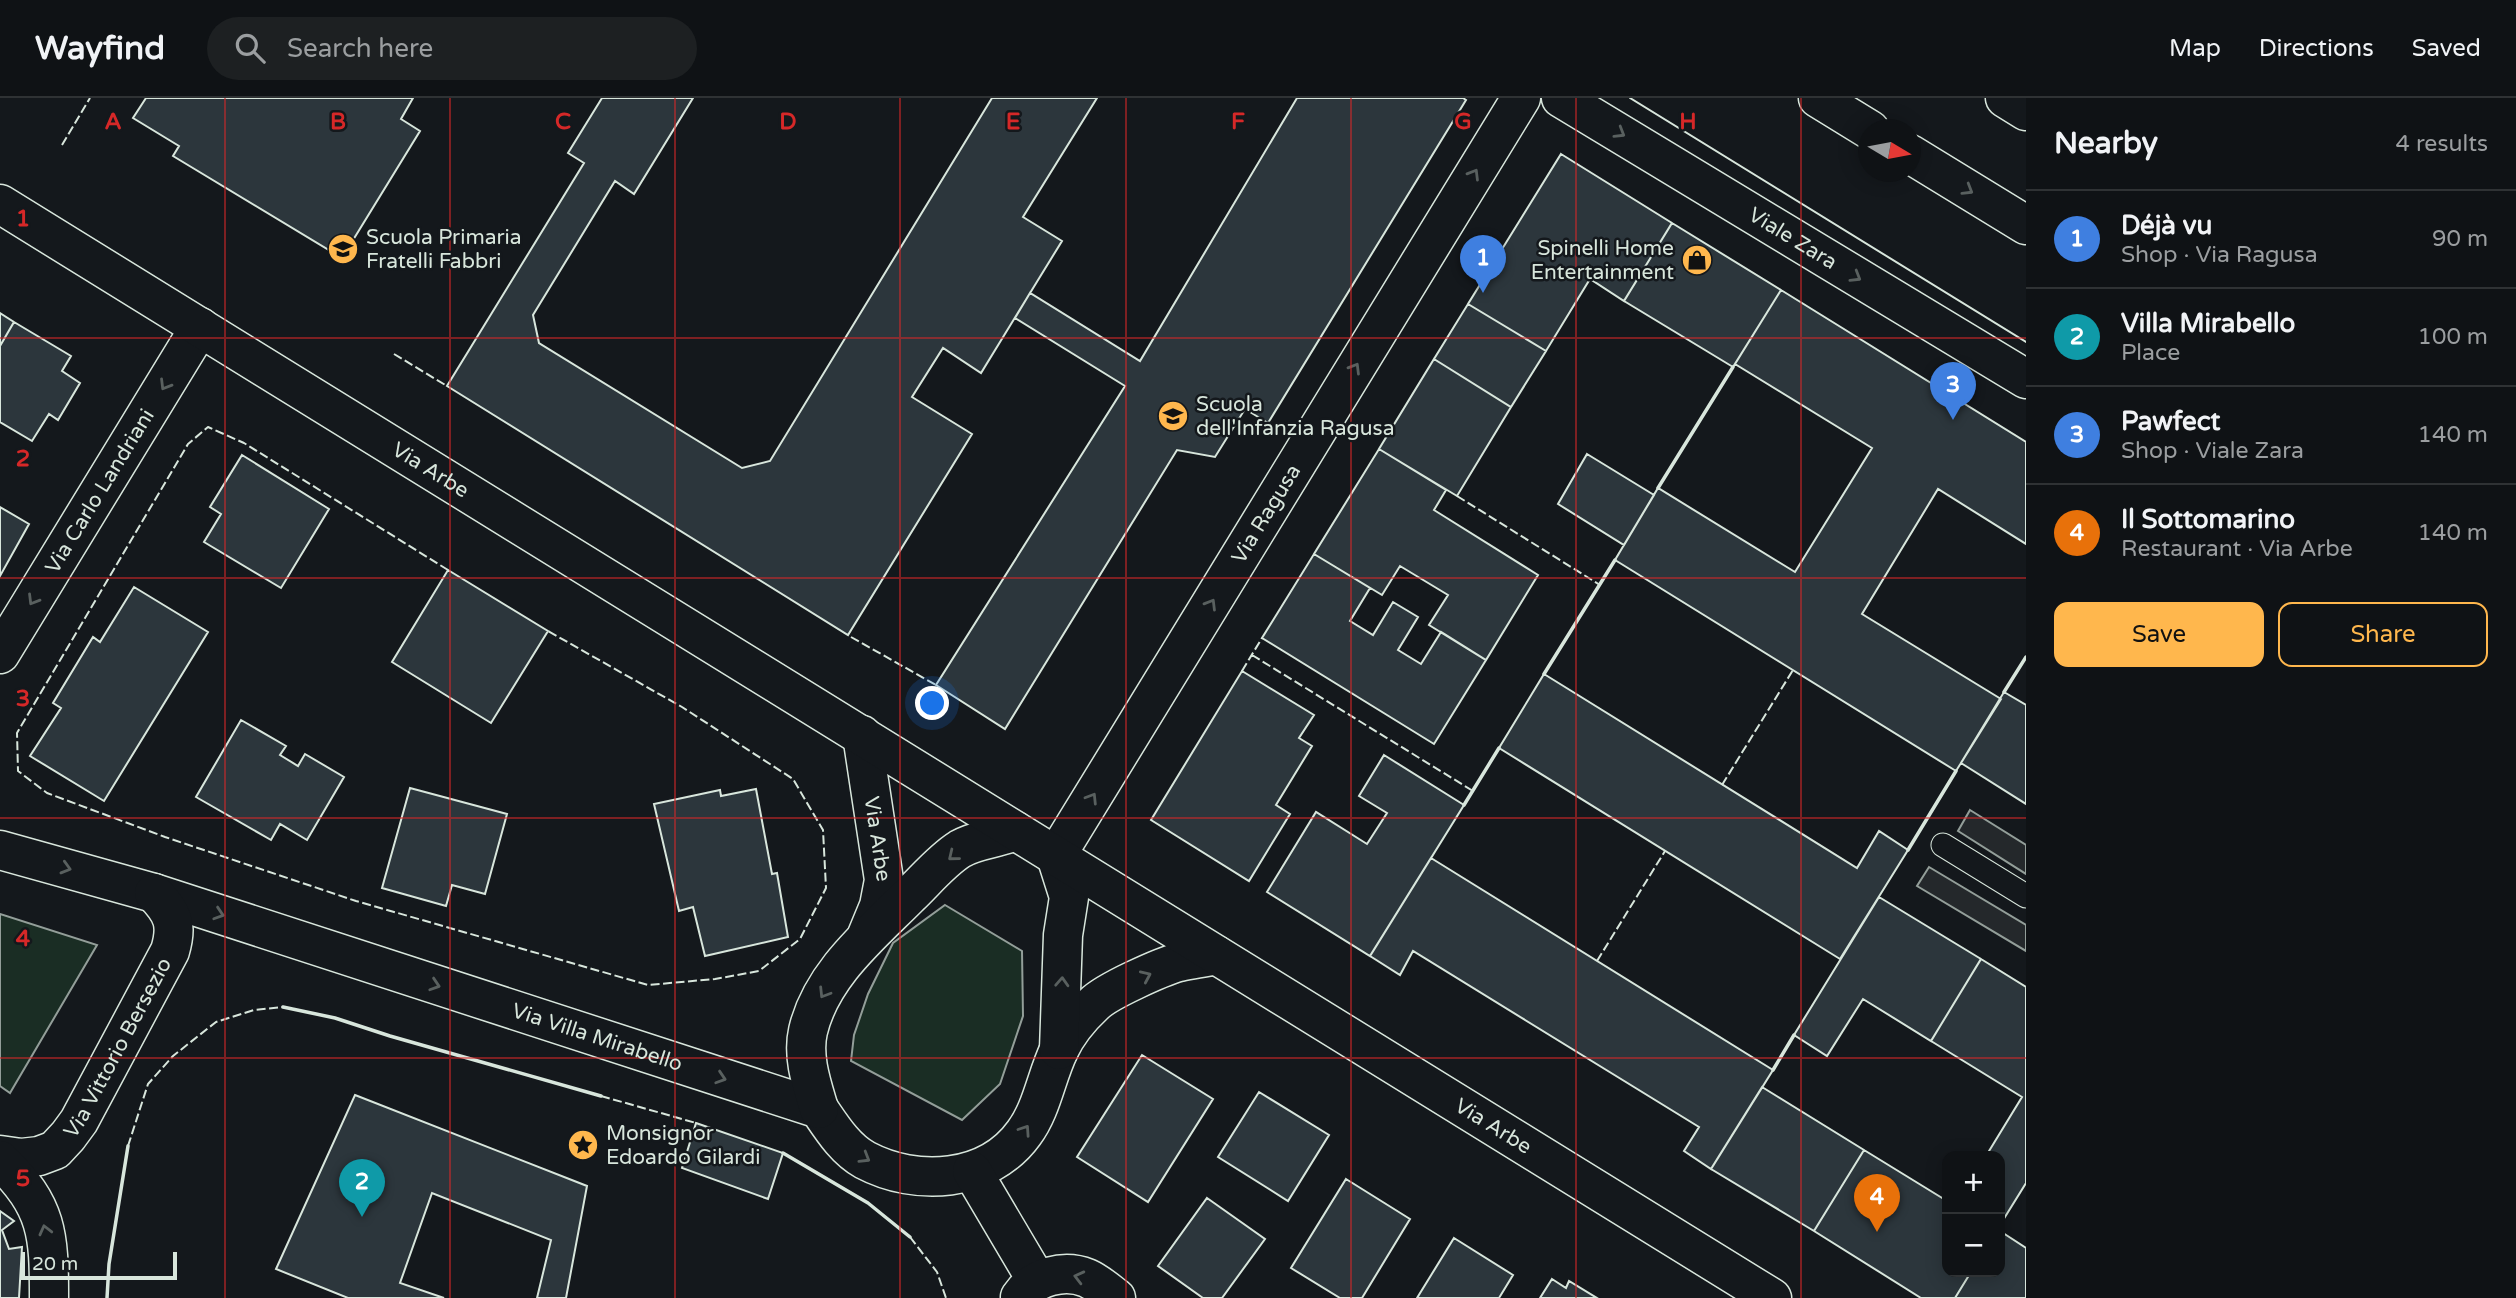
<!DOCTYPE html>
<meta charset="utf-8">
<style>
:root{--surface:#0f1215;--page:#1d2022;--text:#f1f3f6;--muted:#9b9ea0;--line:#2f3234;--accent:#ffb74d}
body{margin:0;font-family:"Varela Round",sans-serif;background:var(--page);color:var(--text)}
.controls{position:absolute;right:21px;bottom:21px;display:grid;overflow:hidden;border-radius:14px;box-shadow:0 4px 18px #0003}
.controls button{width:63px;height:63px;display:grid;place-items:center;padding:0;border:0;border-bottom:2px solid var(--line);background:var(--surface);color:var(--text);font:35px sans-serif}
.compass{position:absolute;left:1858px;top:21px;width:63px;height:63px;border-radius:50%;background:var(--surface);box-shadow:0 4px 18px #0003;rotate:100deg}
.scale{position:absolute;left:21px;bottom:18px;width:156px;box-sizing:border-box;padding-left:7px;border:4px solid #d8e6dc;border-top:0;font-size:19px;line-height:24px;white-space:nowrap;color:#d8e6dc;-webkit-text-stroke:5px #14181c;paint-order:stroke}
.you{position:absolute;left:933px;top:606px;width:24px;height:24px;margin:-18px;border:5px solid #fff;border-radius:50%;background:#1a73e8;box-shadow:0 0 0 10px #1a73e833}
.badge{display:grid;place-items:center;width:46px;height:46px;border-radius:50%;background:var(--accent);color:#fff;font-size:23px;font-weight:700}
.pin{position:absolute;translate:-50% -58px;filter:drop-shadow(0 2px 4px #0008)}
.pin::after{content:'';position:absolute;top:37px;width:24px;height:21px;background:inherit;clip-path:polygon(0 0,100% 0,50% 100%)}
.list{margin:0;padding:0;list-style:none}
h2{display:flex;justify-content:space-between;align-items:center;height:91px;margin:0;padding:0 28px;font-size:30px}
h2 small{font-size:23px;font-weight:400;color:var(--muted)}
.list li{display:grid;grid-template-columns:46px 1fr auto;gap:21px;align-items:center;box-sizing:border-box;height:98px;padding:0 28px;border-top:2px solid var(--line)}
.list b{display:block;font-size:26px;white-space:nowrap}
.list p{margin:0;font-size:23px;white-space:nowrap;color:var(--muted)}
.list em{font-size:23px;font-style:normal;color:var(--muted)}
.actions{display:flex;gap:14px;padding:21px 28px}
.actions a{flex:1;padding:16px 0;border:2px solid var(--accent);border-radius:14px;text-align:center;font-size:24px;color:var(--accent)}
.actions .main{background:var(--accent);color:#111}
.icon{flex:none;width:38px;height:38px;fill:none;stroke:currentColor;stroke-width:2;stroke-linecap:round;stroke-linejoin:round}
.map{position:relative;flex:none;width:2026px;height:1200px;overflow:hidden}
header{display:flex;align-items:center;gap:42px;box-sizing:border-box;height:98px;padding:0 35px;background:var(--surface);border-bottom:2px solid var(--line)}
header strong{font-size:33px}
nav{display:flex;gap:38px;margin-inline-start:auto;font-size:24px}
.search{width:490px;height:63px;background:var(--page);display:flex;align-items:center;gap:18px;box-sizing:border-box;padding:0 24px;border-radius:38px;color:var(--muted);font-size:26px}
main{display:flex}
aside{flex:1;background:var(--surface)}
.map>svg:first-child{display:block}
</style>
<header>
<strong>Wayfind</strong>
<div class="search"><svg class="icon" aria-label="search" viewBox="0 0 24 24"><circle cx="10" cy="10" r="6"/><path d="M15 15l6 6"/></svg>Search here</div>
<nav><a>Map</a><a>Directions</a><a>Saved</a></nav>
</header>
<main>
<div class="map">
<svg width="2026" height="1200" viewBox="0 0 2026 1200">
<rect width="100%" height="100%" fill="#14181c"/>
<path fill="#1a2d24" stroke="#939e99" stroke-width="2" d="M945,807l77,46 1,65 -23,68 -38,36 -111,-59 3,-26 14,-41 25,-51z
M0,816l97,31 -87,148 -10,-7z"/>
<path fill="#24282b" stroke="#939e99" stroke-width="2" d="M1970,712l56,35v29l-68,-43z
M1929,769l97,58v26l-109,-65z"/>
<path fill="#2c363c" stroke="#d8e6dc" stroke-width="2" d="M146,0h267l-12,21 19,12 -78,127 -169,-102 6,-10 -46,-28z
M602,0h91l-59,96 -19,-13 -82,134 6,28 203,125 28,-7 222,-363h105l-74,119 39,24 -81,132 -38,-25 -31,49 60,37 -124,201 -401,-249 137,-223 -16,-10z
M1297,0h166l3,2 -198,323 -23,-14 -30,48 -38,-7 -172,279 -69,-44 189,-299 -110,-68 15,-25 110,68z
M1561,56l111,69 -48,78 -34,-22 -44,72 -78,-47z
M1672,125l109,67 -48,77 -109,-66z
M1781,192l245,152v102l-88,-55 -76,125 139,85 -45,72 -341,-211 43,-72 137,84 77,-124 -137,-84z
M1468,206l78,47 -35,56 -77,-48z
M0,215l14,9 -14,24z
M14,224l57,34 -9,15 18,12 -22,37 -9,-6 -17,27 -32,-19v-76z
M1434,261l77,48 -54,89 -78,-47z
M1379,351l67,41 -12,20 104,65 -52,85 -57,-35 19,-30 -48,-29 -18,29 -68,-41z
M1587,356l67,41 -30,50 -66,-41z
M242,357l87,54 -48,79 -77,-46 17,-28 -11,-7z
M0,409l29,17 -29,52z
M1314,456l56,34 -20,33 23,14 20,-33 25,15 -20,33 23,14 20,-32 45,28 -52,84 -172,-106z
M448,472l100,61 -57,92 -99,-61z
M134,489l74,45 -104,169 -74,-45 31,-48 -8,-5 40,-66 7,5z
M1242,573l72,44 -15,23 13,8 -36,59 14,9 -41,67 -98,-61z
M1544,576l313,194 22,-37 29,19 -68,109 -341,-211z
M2004,594l22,13v99l-65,-41z
M241,622l45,26 -6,9 18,11 7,-12 39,23 -37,63 -27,-16 -9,16 -75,-43z
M1384,657l80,50 -94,151 -103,-64 49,-80 51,32 20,-31 -28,-17z
M410,690l97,26 -22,80 -33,-9 -6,21 -64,-18z
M756,691l16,85 5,-1 11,64 -83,19 -12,-49 -14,4 -25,-107 66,-14 1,6z
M1431,760l342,212 -62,99 -27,-18 15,-24 -286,-176 -13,24 -30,-19z
M1879,799l102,62 -50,82 -68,-42 -36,57 -33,-21z
M1981,861l45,28v196l-26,42v-69h-14l36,-59 -91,-56z
M1142,957l71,44 -65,103 -71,-45z
M1762,989l102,63 -50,81 -103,-62z
M1259,994l70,43 -41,66 -70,-44z
M355,997l232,91 -21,112h-29l14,-58 -119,-47 -32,90 44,15h-96l-72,-29z
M696,1025l87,30 -15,46 -86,-31z
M1864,1052l83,51v71h24l-16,26h-34l-107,-67z
M1346,1081l64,40 -48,79h-22l-49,-30z
M1207,1100l58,41 -43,59h-19l-45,-32z
M0,1113l14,10 -12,9 7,19 13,-2 -3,51h-19z
M2000,1133l26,17v50h-71l16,-26h29z
M1454,1140l59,37 -14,23h-82z
M1552,1181l14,9 3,-7 28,17h-57z"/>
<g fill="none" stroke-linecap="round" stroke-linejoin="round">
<g stroke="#d8e6dc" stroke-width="25">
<path id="lane" d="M1943,747l83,51"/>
</g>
<g stroke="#d8e6dc" stroke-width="41">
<g id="street">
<path id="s1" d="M1561,0l465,281"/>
<path id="s2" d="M0,556l200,-327"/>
<path id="s3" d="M862,637l22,145 -5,26 -12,29"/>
<path id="s4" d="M0,752l154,43 665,216c13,19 26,40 46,51 51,27 123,23 159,-27 18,-24 22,-56 35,-83 8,-17 21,-33 35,-46 13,-13 67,-37 85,-42 12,-3 25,-4 37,-7"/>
<path id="s5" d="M1059,952l4,-115 6,-38 -13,-41 465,-758"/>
<path d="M819,1011c-7,-24 -17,-52 -11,-78 13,-56 62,-96 101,-135 16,-15 32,-35 51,-47 17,-10 37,-10 55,-18"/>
<path id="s6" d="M0,1057l21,3 18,-2 16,-6 13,-14 11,-15 91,-170c8,-27 3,-38 -16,-58"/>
<path d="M0,1062c48,47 49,74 49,138"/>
<path d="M972,1073l65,110"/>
<path d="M1020,1199c14,-21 45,-28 67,-19 11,5 20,13 29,20"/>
</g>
</g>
<g stroke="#d8e6dc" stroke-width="41">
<g id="secondary">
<path id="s7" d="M0,106l1772,1094"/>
</g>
</g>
<g stroke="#d8e6dc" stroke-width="41">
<path id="primary" d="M1818,0l52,32
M2005,0l21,13
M1910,56l116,71"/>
</g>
<use href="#lane" stroke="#14181c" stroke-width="23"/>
<use href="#street" stroke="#14181c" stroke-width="38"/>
<use href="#secondary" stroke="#14181c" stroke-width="38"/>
<use href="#primary" stroke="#14181c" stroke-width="38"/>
<path stroke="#d8e6dc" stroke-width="2" d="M1630,0l396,244"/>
<path stroke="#d8e6dc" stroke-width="2" stroke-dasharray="9 3.5" stroke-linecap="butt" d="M62,47l28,-47
M394,256l53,32
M1457,398l143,89
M448,472l-204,-127 -36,-16 -20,17 -171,289 1,38 29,22 118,44 191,64 292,84 67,-6 44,-8 41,-32 26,-51 -3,-58 -30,-51 -111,-72 -134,-76
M851,539l85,48
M1252,557l221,136
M1242,573l20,-33
M1722,687l71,-115
M1597,863l68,-110
M601,998l95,27
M128,1048l20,-62 25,-28 43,-34 38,-12 29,-3
M910,1139l27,35 9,26"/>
<path stroke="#d8e6dc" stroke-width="3.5" d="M1658,390l75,-121
M1544,576l71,-114
M2004,594l22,-35
M1464,707l35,-57
M1908,752l48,-79
M283,909l52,11 55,18 211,60
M1773,972l21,-35
M783,1055l85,50 42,34
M107,1200l2,-34 19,-118"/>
</g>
<defs><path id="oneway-chevron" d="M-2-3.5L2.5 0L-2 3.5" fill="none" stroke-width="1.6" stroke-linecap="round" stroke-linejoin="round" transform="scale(1.75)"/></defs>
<g stroke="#59605f">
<use href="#oneway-chevron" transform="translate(1620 35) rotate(31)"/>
<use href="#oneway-chevron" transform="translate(1474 76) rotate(-59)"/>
<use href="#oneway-chevron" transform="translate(1968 92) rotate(31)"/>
<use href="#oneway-chevron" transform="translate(1856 179) rotate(31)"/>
<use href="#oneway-chevron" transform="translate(1355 270) rotate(-59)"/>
<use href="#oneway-chevron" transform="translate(165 287) rotate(121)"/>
<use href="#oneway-chevron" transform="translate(33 502) rotate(121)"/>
<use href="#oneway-chevron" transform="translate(1211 506) rotate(-59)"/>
<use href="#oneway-chevron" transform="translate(1092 700) rotate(-58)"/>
<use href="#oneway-chevron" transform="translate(953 758) rotate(141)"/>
<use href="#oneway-chevron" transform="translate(66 770) rotate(16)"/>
<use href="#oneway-chevron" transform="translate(219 816) rotate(18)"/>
<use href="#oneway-chevron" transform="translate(1146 878) rotate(-24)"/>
<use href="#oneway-chevron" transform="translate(1062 884) rotate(-87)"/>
<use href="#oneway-chevron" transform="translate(435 887) rotate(18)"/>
<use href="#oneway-chevron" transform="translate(824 895) rotate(122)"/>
<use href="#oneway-chevron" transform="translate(721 980) rotate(18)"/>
<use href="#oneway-chevron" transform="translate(1025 1032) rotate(-56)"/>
<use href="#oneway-chevron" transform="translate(865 1060) rotate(31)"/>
<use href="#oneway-chevron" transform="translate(45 1132) rotate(-104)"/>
<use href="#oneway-chevron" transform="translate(1079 1179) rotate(-166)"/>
</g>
<path fill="none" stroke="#d62828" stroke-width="2" stroke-opacity="0.55" d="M225,0v1200M450,0v1200M675,0v1200M900,0v1200M1126,0v1200M1351,0v1200M1576,0v1200M1801,0v1200M0,240h2026M0,480h2026M0,720h2026M0,960h2026"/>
<defs>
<g id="school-disc" transform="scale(1.575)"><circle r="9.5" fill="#ffb74d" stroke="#14181c"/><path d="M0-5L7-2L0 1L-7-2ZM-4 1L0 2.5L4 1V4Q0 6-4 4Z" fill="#111"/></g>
<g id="shop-disc" transform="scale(1.575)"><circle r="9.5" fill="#ffb74d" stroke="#14181c"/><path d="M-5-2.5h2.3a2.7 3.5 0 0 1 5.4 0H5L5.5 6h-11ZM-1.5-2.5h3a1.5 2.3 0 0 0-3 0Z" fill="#111"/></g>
<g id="sight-disc" transform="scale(1.575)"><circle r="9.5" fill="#ffb74d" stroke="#14181c"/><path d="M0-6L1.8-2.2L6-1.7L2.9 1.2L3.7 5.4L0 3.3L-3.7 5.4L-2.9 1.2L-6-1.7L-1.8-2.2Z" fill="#111"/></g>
</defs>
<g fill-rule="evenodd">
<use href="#school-disc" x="343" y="151"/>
<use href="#shop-disc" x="1697" y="162"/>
<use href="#school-disc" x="1173" y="318"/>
<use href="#sight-disc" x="583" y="1047"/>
</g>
<g text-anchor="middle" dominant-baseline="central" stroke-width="5" stroke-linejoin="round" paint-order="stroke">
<g font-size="21" fill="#d8e6dc" stroke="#14181c" text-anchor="start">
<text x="366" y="139">Scuola Primaria<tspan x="366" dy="24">Fratelli Fabbri</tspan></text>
<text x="1674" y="150" text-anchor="end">Spinelli Home<tspan x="1674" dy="24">Entertainment</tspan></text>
<text x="1196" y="306">Scuola<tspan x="1196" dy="24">dell'Infanzia Ragusa</tspan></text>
<text x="606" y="1035">Monsignor<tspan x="606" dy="24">Edoardo Gilardi</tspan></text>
</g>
<g font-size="21" fill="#d8e6dc" stroke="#14181c">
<text stroke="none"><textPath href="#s1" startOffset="271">Viale Zara</textPath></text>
<text stroke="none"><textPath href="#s7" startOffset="506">Via Arbe</textPath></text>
<text stroke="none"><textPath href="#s2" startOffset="191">Via Carlo Landriani</textPath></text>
<text stroke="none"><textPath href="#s5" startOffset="598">Via Ragusa</textPath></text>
<text stroke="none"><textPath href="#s3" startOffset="105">Via Arbe</textPath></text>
<text stroke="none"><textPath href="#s4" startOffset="626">Via Villa Mirabello</textPath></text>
<text stroke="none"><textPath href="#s6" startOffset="177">Via Vittorio Bersezio</textPath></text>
<text stroke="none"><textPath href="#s7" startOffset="1755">Via Arbe</textPath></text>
</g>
</g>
<g font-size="23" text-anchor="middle" font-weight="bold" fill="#d62828" stroke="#14181c" stroke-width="5" stroke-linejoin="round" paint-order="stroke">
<text x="113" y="31">A</text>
<text x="338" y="31">B</text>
<text x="563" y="31">C</text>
<text x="788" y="31">D</text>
<text x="1013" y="31">E</text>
<text x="1238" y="31">F</text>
<text x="1463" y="31">G</text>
<text x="1688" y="31">H</text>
<text x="23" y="128">1</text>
<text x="23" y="368">2</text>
<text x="23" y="608">3</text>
<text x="23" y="848">4</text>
<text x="23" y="1088">5</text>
</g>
</svg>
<div class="controls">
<button>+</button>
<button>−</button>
</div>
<svg class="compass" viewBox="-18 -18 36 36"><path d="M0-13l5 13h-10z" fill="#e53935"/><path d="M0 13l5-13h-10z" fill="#9b9ea0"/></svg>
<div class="scale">20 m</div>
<div class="you"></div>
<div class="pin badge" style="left:1483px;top:195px;background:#3f7fe0">1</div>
<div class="pin badge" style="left:362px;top:1119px;background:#0f9aa8">2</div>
<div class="pin badge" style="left:1953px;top:322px;background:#3f7fe0">3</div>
<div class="pin badge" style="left:1877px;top:1134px;background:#e8710a">4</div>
</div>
<aside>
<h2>Nearby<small>4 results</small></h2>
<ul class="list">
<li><span class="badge" style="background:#3f7fe0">1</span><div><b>Déjà vu</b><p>Shop · Via Ragusa</p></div><em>90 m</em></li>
<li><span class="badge" style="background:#0f9aa8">2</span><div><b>Villa Mirabello</b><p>Place</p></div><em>100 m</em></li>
<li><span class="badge" style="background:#3f7fe0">3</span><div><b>Pawfect</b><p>Shop · Viale Zara</p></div><em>140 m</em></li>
<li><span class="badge" style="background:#e8710a">4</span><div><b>Il Sottomarino</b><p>Restaurant · Via Arbe</p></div><em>140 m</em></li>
</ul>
<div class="actions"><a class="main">Save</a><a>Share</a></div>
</aside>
</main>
